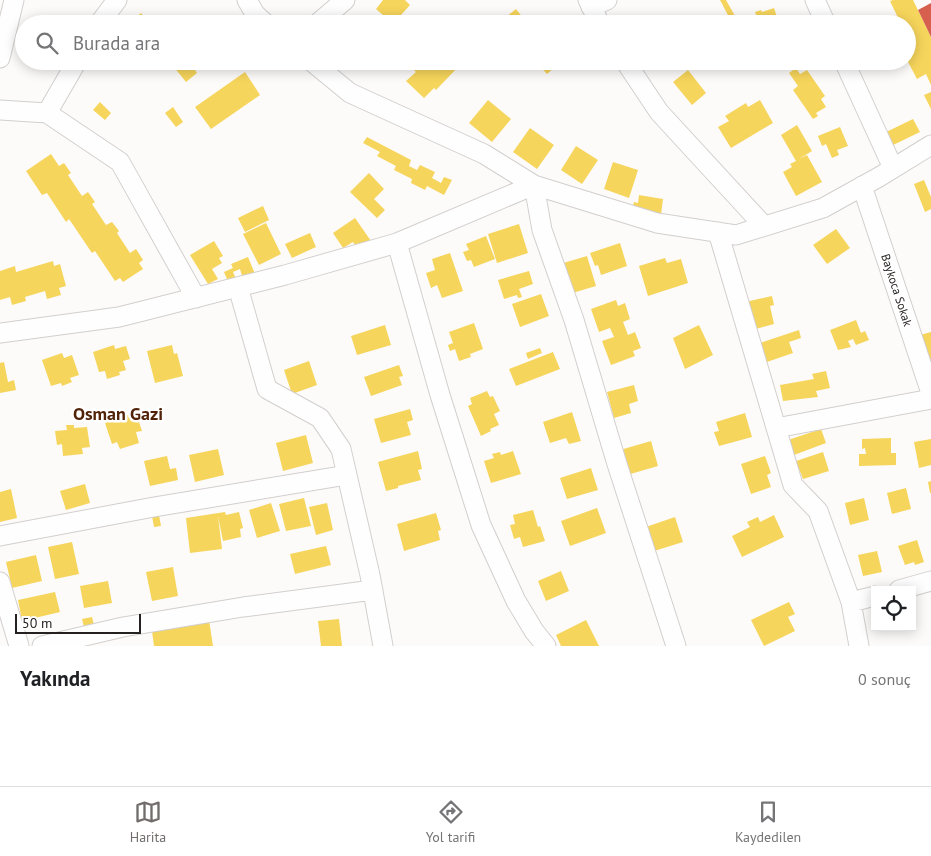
<!DOCTYPE html>
<html lang="tr">
<meta charset="utf-8">
<style>
:root{--surface:#fff;--page:#f2f2f2;--text:#202124;--muted:#757577;--line:#e0e0e0;--accent:#716d6c}
body{margin:0;font-family:"PT Sans",sans-serif;background:var(--page);color:var(--text)}
.controls{position:absolute;right:15px;bottom:15px;display:grid;overflow:hidden;border-radius:0px;box-shadow:0 2px 12px #0003}
.controls button{width:45px;height:45px;display:grid;place-items:center;padding:0;border:0;border-bottom:1px solid var(--line);background:var(--surface);color:var(--text);font:25px sans-serif}
.scale{position:absolute;left:15px;bottom:12px;width:126px;box-sizing:border-box;padding-left:5px;border:2px solid #252120;border-top:0;font-size:14px;line-height:18px;white-space:nowrap;color:#252120;-webkit-text-stroke:4px #fff;paint-order:stroke}
.list{margin:0;padding:0;list-style:none}
h2{display:flex;justify-content:space-between;align-items:center;height:65px;margin:0;padding:0 20px;font-size:21px}
h2 small{font-size:16px;font-weight:400;color:var(--muted)}
.icon{flex:none;width:28px;height:28px;fill:none;stroke:currentColor;stroke-width:2;stroke-linecap:round;stroke-linejoin:round}
.map{position:relative;flex:none;width:931px;height:646px;overflow:hidden}
.search{position:absolute;background:var(--surface);box-shadow:0 2px 12px #0003;left:15px;right:15px;top:15px;height:55px;display:flex;align-items:center;gap:12px;box-sizing:border-box;padding:0 18px;border-radius:28px;color:var(--muted);font-size:19px}
.sheet{height:140px;background:var(--surface)}
nav{display:flex;justify-content:space-around;align-items:center;box-sizing:border-box;height:70px;border-top:1px solid var(--line);background:var(--surface);font-size:14px;color:var(--muted)}
nav a{display:grid;justify-items:center;gap:2px}
nav .on{color:var(--accent)}
.map>svg:first-child{display:block}
</style>
<div class="map">
<svg width="931" height="646" viewBox="0 0 931 646">
<rect width="100%" height="100%" fill="#fdfbfa"/>
<path fill="#f6d55c" d="M383,0h22l5,5 -17,19 -17,-15z
M720,0h6l9,16 -5,3z
M893,0h20l18,37v48l-5,-11 -9,5 -10,-19v-36h-6l-11,-23z
M774,8l3,9 4,-1 2,8h-24l-4,-12 6,-2 1,2z
M516,9l12,15h-31z
M141,13l9,11h-22z
M339,17l5,7h-14z
M169,61h36l-10,9 2,3 -11,9z
M416,61h42l3,3 -25,26 -2,-2 -10,10 -18,-17 10,-9 -5,-5z
M535,61h27l-15,13z
M796,68l4,6 7,-4 18,26 -4,3 5,8 -10,6 2,3 -5,3 -20,-29 5,-4 -9,-13z
M688,70l18,23 -14,12 -19,-23z
M245,72l15,23 -49,34 -16,-22z
M931,92v17l-7,-14z
M488,100l23,19 -19,23 -23,-19z
M760,100l13,23 -42,25 -13,-21 11,-6 -4,-5 21,-13 2,4z
M100,102l11,11 -6,7 -12,-10z
M173,107l10,15 -7,5 -11,-14z
M913,119l7,13 -33,16 -7,-13z
M797,125l15,26 -13,8 8,-4 15,27 -26,14 -13,-24 9,-5 -2,-3 6,-3 -15,-26z
M840,127l8,19 -11,4 2,5 -7,3 -6,-14 -4,2 -4,-10z
M530,128l24,17 -17,24 -24,-17z
M367,137l44,23 -2,6 8,4 3,-5 15,7 -3,6 9,5 3,-6 8,3 -8,15 -17,-9 -2,4 -14,-7 1,-4 -18,-9 2,-4 -19,-10 3,-4 -17,-9z
M576,146l22,14 -16,24 -21,-14z
M51,154l8,12 5,-3 7,10 -3,2 14,21 6,-4 7,10 -3,2 14,21 6,-3 7,9 -2,2 13,20 6,-4 7,11 -4,3 4,6 -20,13 -3,-4 -5,3 -20,-30 -3,2 -23,-34 -3,3 -19,-29 -5,2 -16,-24z
M613,162l25,8 -9,28 -25,-9z
M369,173l15,16 -10,10 11,11 -8,8 -27,-26z
M924,180l7,17v12l-6,3 -11,-28z
M639,195l24,4 -2,16 -29,-5 2,-8 4,1z
M263,206l6,14 -24,12 -7,-14z
M355,218l16,23 -13,9 -5,-8 -10,6 -10,-15z
M266,223l15,31 -22,11 -16,-31z
M519,224l9,29 -31,10 -9,-29z
M836,229l14,19 -23,16 -14,-19z
M310,233l6,14 -24,11 -7,-14z
M486,236l9,23 -21,8 -3,-7 -4,1 -4,-9 6,-2 -3,-6z
M214,241l9,15 -4,2 3,5 -10,6 6,10 -10,5 -18,-29z
M620,243l7,23 -26,9 -3,-10 -3,1 -5,-13z
M450,253l13,38 -21,7 -5,-13 -6,3 -5,-15 9,-3 -3,-11z
M587,256l9,30 -27,8 -9,-30z
M248,257l7,17 -12,5 -3,-10 -7,3 4,9 -8,3 -5,-12 9,-4 -2,-4z
M665,258l2,5 14,-4 7,24 -40,13 -9,-30z
M53,261l1,5 6,-2 6,22 -7,2 2,7 -14,4 -2,-8 -20,6 1,4 -14,4 -2,-8 -10,3v-29l15,-5 1,6z
M529,271l4,13 -14,5 3,8 -4,1 -1,-3 -13,4 -6,-19z
M541,294l8,22 -29,11 -8,-23z
M772,296l2,9 -4,1 4,18 -22,6 -7,-28z
M616,300l2,6 7,-3 5,16 -7,3 5,13 7,-3 6,16 -8,3 2,5 -24,9 -9,-24 12,-4 -4,-9 -11,4 -8,-23z
M856,320l5,13 4,-2 4,9 -13,5 -3,-6 -5,2 3,6 -13,3 -8,-20z
M474,323l9,26 -13,5 1,3 -12,4 -4,-12 -5,2 -2,-6 5,-2 -4,-11z
M385,325l6,20 -34,10 -6,-19z
M699,325l14,30 -28,14 -12,-31z
M799,330l2,8 -12,4 4,11 -29,10 -7,-19z
M931,332v36l-11,-33z
M114,345l1,4 11,-3 4,13 -7,2 3,9 -7,2 1,3 -13,4 -2,-8 -6,1 -6,-20z
M172,345l2,9 3,-1 6,23 -28,7 -8,-32z
M540,348l2,5 -14,6 -2,-6z
M553,352l7,17 -44,17 -7,-17z
M62,353l2,5 8,-3 7,20 -9,3 2,4 -10,4 -1,-3 -10,3 -9,-26z
M309,361l8,24 -25,9 -8,-24z
M4,362l4,20 6,-2 2,10 -16,3v-30z
M399,365l4,11 -4,1 3,8 -31,11 -7,-19z
M826,371l4,17 -14,3 2,6 -35,4 -3,-16 34,-6 -2,-5z
M634,385l4,16 -9,3 2,9 -17,5 -7,-26z
M487,391l3,6 3,-1 7,15 -6,3 5,11 -9,4 1,2 -10,5 -13,-30 4,-2 -2,-6z
M410,409l3,11 -6,2 4,13 -30,8 -7,-24z
M572,412l9,29 -12,3 -3,-6 -16,5 -7,-21z
M745,413l7,24 -33,9 -5,-14 5,-1 -3,-9z
M128,415l1,3 8,-2 5,15 -6,1 3,11 -19,6 -3,-7 -5,2 -7,-21z
M66,425h8v3l13,-1 3,20 -8,1 1,6 -20,2 -1,-12 -5,1 -2,-14 12,-1z
M821,429l5,14 -32,12 -6,-15z
M306,435l7,28 -30,8 -7,-28z
M891,438v15h5v12l-37,1v-12h7l-1,-6 -3,1v-10z
M931,439v26l-12,3 -5,-26z
M651,441l7,25 -31,9 -7,-25z
M218,449l6,26 -29,7 -6,-27z
M418,451l4,18 -4,1 3,10 -23,6v2l-12,3 -8,-29z
M513,451l8,23 -30,9 -7,-22 10,-3 -2,-4 8,-2 1,3z
M823,452l6,19 -26,8 -7,-18z
M167,456l3,13 6,-1 2,12 -28,6 -6,-25z
M765,456l6,17 -4,2 4,12 -20,7 -10,-30z
M591,468l7,22 -31,9 -7,-21z
M931,481v12h-1l-2,-11z
M85,484l5,19 -24,7 -6,-19z
M906,488l5,21 -19,5 -5,-21z
M11,489l6,29 -17,4v-30z
M304,498l7,28 -25,5 -7,-27z
M864,498l5,22 -19,5 -5,-22z
M271,503l9,28 -23,7 -8,-28z
M327,503l6,27 -17,5 -7,-28z
M597,508l9,25 -36,13 -9,-25z
M533,510l5,17 2,-1 5,15 -22,6 -3,-10 -6,2 -4,-14 5,-1 -2,-9z
M225,512l1,3 13,-3 4,16 -3,1 1,8 -18,4 -5,-25 4,33 -32,4 -4,-35z
M436,513l5,17 -3,1 2,9 -36,11 -7,-27z
M159,515l2,11 -7,1 -2,-11z
M774,515l10,22 -42,20 -10,-21 18,-9 -3,-5 11,-5 2,5z
M675,517l8,25 -32,10 -8,-24z
M917,540l7,22 -9,3 -1,-3 -9,3 -7,-19z
M72,542l7,32 -24,5 -7,-32z
M326,546l5,19 -36,9 -5,-20z
M877,551l5,21 -19,4 -5,-21z
M36,555l6,26 -30,7 -6,-26z
M173,567l5,29 -26,5 -6,-29z
M561,571l8,20 -23,10 -8,-20z
M108,581l4,22 -28,5 -4,-22z
M55,592l5,20 -38,9 -4,-21z
M789,602l6,12 -7,3 7,14 -31,15 -13,-26z
M92,617l3,12 -10,2 -3,-12z
M339,619l3,27h-21l-3,-25z
M209,620l4,26h-59l-2,-15z
M586,620l13,26h-38l-5,-11z"/>
<path fill="#d6604d" d="M931,3v34l-13,-27z"/>
<g fill="none" stroke-linecap="round" stroke-linejoin="round">
<g stroke="#d2cfcd" stroke-width="21">
<path id="minor" d="M247,0l8,14 11,10
M588,0l12,24
M815,0l11,24
M591,7l16,-7
M99,24l18,-24
M317,24l28,-24
M0,58l14,-58
M311,61l39,32 134,61 50,31 8,45 32,90 43,144 59,182
M625,61l34,51 105,114
M844,61l49,107
M0,110l47,3 73,49 76,136
M47,113l30,-52
M862,186l69,207
M718,232l75,253 25,26 33,91 8,44
M397,243l43,152 41,130 35,76 18,30 12,15
M238,287l29,102 53,29 21,31 29,126 13,71
M0,333l119,-16 166,-42 112,-32 137,-58 123,38 79,12 87,-27 56,-31 52,-32
M776,428l155,-29
M0,536l154,-29 193,-32
M0,582l19,64
M899,590l32,-9
M851,602l24,-6
M42,646l81,-19 120,-20 130,-17"/>
</g>
<use href="#minor" stroke="#fffefe" stroke-width="19"/>
</g>
<g text-anchor="middle" dominant-baseline="central" stroke-width="5" stroke-linejoin="round" paint-order="stroke">
<g font-size="12" fill="#252120" stroke="#fff">
<text transform="translate(897 290) rotate(72)">Baykoca Sokak</text>
</g>
<g font-size="18" font-weight="bold" fill="#522308" stroke="#fff">
<text x="118" y="413">Osman Gazi</text>
</g>
</g>
</svg>
<div class="controls">
<button><svg class="icon" aria-label="locate" viewBox="0 0 24 24"><circle cx="12" cy="12" r="6"/><path d="M12 2v4M12 18v4M2 12h4M18 12h4"/></svg></button>
</div>
<div class="scale">50 m</div>
<div class="search"><svg class="icon" aria-label="search" viewBox="0 0 24 24"><circle cx="10" cy="10" r="6"/><path d="M15 15l6 6"/></svg>Burada ara</div>
</div>
<section class="sheet">
<h2>Yakında<small>0 sonuç</small></h2>
<ul class="list">
</ul>
</section>
<nav>
<a class="on"><svg class="icon" aria-label="map" viewBox="0 0 24 24"><path d="M3 6l6-2 6 2 6-2v14l-6 2-6-2-6 2zM9 4v14M15 6v14"/></svg>Harita</a>
<a><svg class="icon" aria-label="directions" viewBox="0 0 24 24"><path d="M12 3l9 9-9 9-9-9zM9 14v-3h6M13 9l2 2-2 2"/></svg>Yol tarifi</a>
<a><svg class="icon" aria-label="saved" viewBox="0 0 24 24"><path d="M7 4h10v16l-5-4-5 4z"/></svg>Kaydedilen</a>
</nav>
